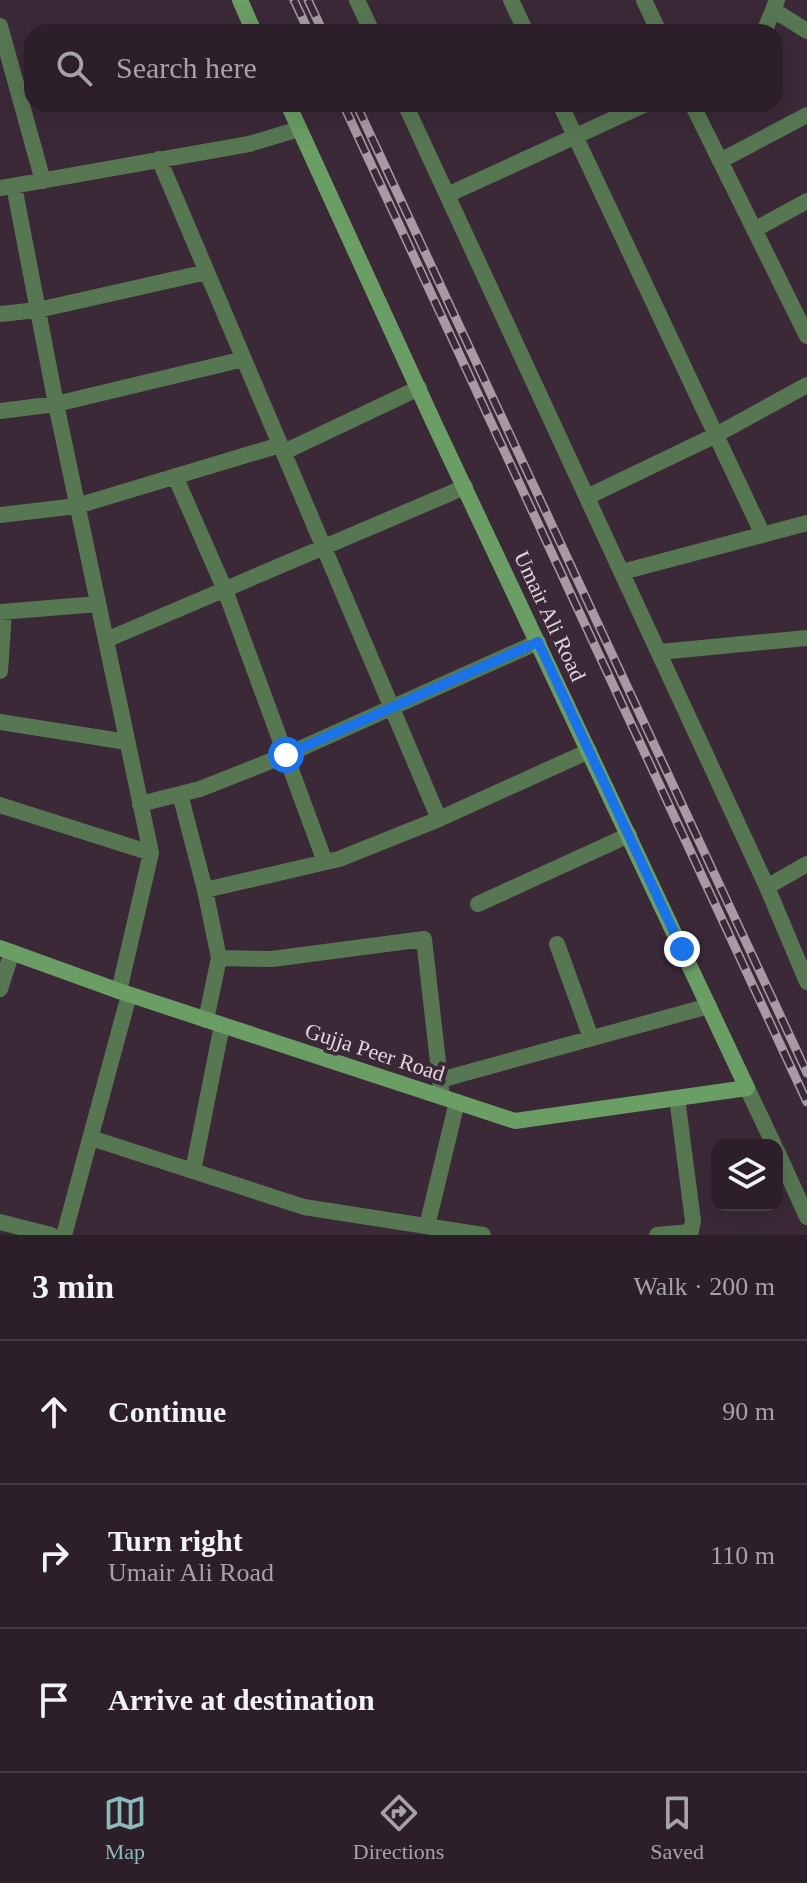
<!DOCTYPE html>
<meta charset="utf-8">
<style>
:root{--surface:#2c1f29;--page:#342731;--text:#f1f3f6;--muted:#a6a2a8;--line:#483d46;--accent:#8bbbb9}
body{margin:0;font-family:"Times New Roman",serif;background:var(--page);color:var(--text)}
.controls{position:absolute;right:24px;bottom:24px;display:grid;overflow:hidden;border-radius:16px;box-shadow:0 8px 32px #0002}
.controls button{width:72px;height:72px;display:grid;place-items:center;padding:0;border:0;border-bottom:2px solid var(--line);background:var(--surface);color:var(--text);font:40px sans-serif}
.stop{position:absolute;width:24px;height:24px;margin:-18px;border:6px solid #1a73e8;border-radius:50%;background:#fff}
.stop.end{background:#1a73e8;border-color:#fff;box-shadow:0 2px 8px #0008}
.list{margin:0;padding:0;list-style:none}
h2{display:flex;justify-content:space-between;align-items:center;height:104px;margin:0;padding:0 32px;font-size:34px}
h2 small{font-size:26px;font-weight:400;color:var(--muted)}
.list li{display:grid;grid-template-columns:52px 1fr auto;gap:24px;align-items:center;box-sizing:border-box;height:144px;padding:0 32px;border-top:2px solid var(--line)}
.list b{display:block;font-size:30px;white-space:nowrap}
.list p{margin:0;font-size:26px;white-space:nowrap;color:var(--muted)}
.list em{font-size:26px;font-style:normal;color:var(--muted)}
.icon{flex:none;width:44px;height:44px;fill:none;stroke:currentColor;stroke-width:2;stroke-linecap:round;stroke-linejoin:round}
.map{position:relative;flex:none;width:807px;height:1235px;overflow:hidden}
.search{position:absolute;background:var(--surface);box-shadow:0 8px 32px #0002;left:24px;right:24px;top:24px;height:88px;display:flex;align-items:center;gap:20px;box-sizing:border-box;padding:0 28px;border-radius:24px;color:var(--muted);font-size:30px}
.sheet{height:536px;background:var(--surface)}
nav{display:flex;justify-content:space-around;align-items:center;box-sizing:border-box;height:112px;border-top:2px solid var(--line);background:var(--surface);font-size:22px;color:var(--muted)}
nav a{display:grid;justify-items:center;gap:4px}
nav .on{color:var(--accent)}
.map>svg:first-child{display:block}
</style>
<div class="map">
<svg width="807" height="1235" viewBox="0 0 807 1235">
<rect width="100%" height="100%" fill="#3b2937"/>
<g fill="none" stroke-linecap="round" stroke-linejoin="round">
<path stroke="#577753" stroke-width="16" d="M357,0l15,32
M511,0l15,32
M644,0l15,32
M775,11l32,20
M0,26l43,155
M764,32l13,-32
M405,104l362,783 40,95
M560,104l203,431
M692,104l115,232
M159,159l280,660
M720,161l87,-46
M14,186l42,218 95,449 -32,138
M0,188l249,-44 50,-15
M447,195l199,-91
M754,230l53,-29
M0,314l38,-4 169,-38
M0,411l56,-7 188,-45
M284,452l135,-64
M175,476l50,114 100,272
M587,497l129,-62 91,-50
M0,515l77,-9 203,-61
M622,572l185,-49
M0,612l98,-8
M106,640l359,-153
M659,652l148,-14
M0,671l4,-59
M0,722l127,20
M180,794l25,96
M140,804l60,-15 86,-34 252,-113
M0,805l151,48
M767,887l40,-23
M478,904l151,-69
M557,944l34,94
M219,958l53,1 152,-20 18,158
M0,989l12,-37
M206,1020l13,-62 -14,-68 134,-31 100,-40 150,-68
M440,1080l269,-74
M747,1088l27,57
M677,1098l16,123 -3,14
M91,1138l213,69 179,28
M777,1151l30,66
M193,1171l29,-146
M0,1222l51,13
M427,1226l30,-124
M64,1235l65,-240
M657,1235l33,-3"/>
<path stroke="#6b9e65" stroke-width="16" d="M240,0l14,32
M0,948l119,43 396,130 232,-33 -314,-667 -145,-317"/>
<g stroke="#a89aa5" stroke-width="9">
<path id="rail" d="M294,0l15,32
M308,0l15,32
M343,104l464,998
M356,104l451,969"/>
</g>
<use href="#rail" stroke="#3b2937" stroke-width="6" stroke-dasharray="18" stroke-linecap="butt"/>
</g>
<g fill="none" stroke-linecap="round" stroke-linejoin="round">
<path stroke="#1a73e8" stroke-width="10" d="M286,755l252,-113 144,307"/>
</g>
<g text-anchor="middle" dominant-baseline="central" stroke-width="8" stroke-linejoin="round" paint-order="stroke">
<g font-size="22" fill="#e0d4dd" stroke="#3b2937">
<text transform="translate(550 616) rotate(65)">Umair Ali Road</text>
<text transform="translate(375 1052) rotate(18)">Gujja Peer Road</text>
</g>
</g>
</svg>
<div class="controls">
<button><svg class="icon" aria-label="layers" viewBox="0 0 24 24"><path d="M12 4l9 5-9 5-9-5zM3 14l9 5 9-5"/></svg></button>
</div>
<div class="stop" style="left:286px;top:755px"></div>
<div class="stop end" style="left:682px;top:949px"></div>
<div class="search"><svg class="icon" aria-label="search" viewBox="0 0 24 24"><circle cx="10" cy="10" r="6"/><path d="M15 15l6 6"/></svg>Search here</div>
</div>
<section class="sheet">
<h2>3 min<small>Walk · 200 m</small></h2>
<ul class="list">
<li><svg class="icon" aria-label="ahead" viewBox="0 0 24 24"><path d="M12 20V5M6 11l6-6 6 6"/></svg><div><b>Continue</b></div><em>90 m</em></li>
<li><svg class="icon" aria-label="right" viewBox="0 0 24 24"><path d="M7 20v-9h11M14 6l5 5-5 5"/></svg><div><b>Turn right</b><p>Umair Ali Road</p></div><em>110 m</em></li>
<li><svg class="icon" aria-label="arrive" viewBox="0 0 24 24"><path d="M6 21V4h12l-3 4 3 4H6"/></svg><div><b>Arrive at destination</b></div></li>
</ul>
</section>
<nav>
<a class="on"><svg class="icon" aria-label="map" viewBox="0 0 24 24"><path d="M3 6l6-2 6 2 6-2v14l-6 2-6-2-6 2zM9 4v14M15 6v14"/></svg>Map</a>
<a><svg class="icon" aria-label="directions" viewBox="0 0 24 24"><path d="M12 3l9 9-9 9-9-9zM9 14v-3h6M13 9l2 2-2 2"/></svg>Directions</a>
<a><svg class="icon" aria-label="saved" viewBox="0 0 24 24"><path d="M7 4h10v16l-5-4-5 4z"/></svg>Saved</a>
</nav>
